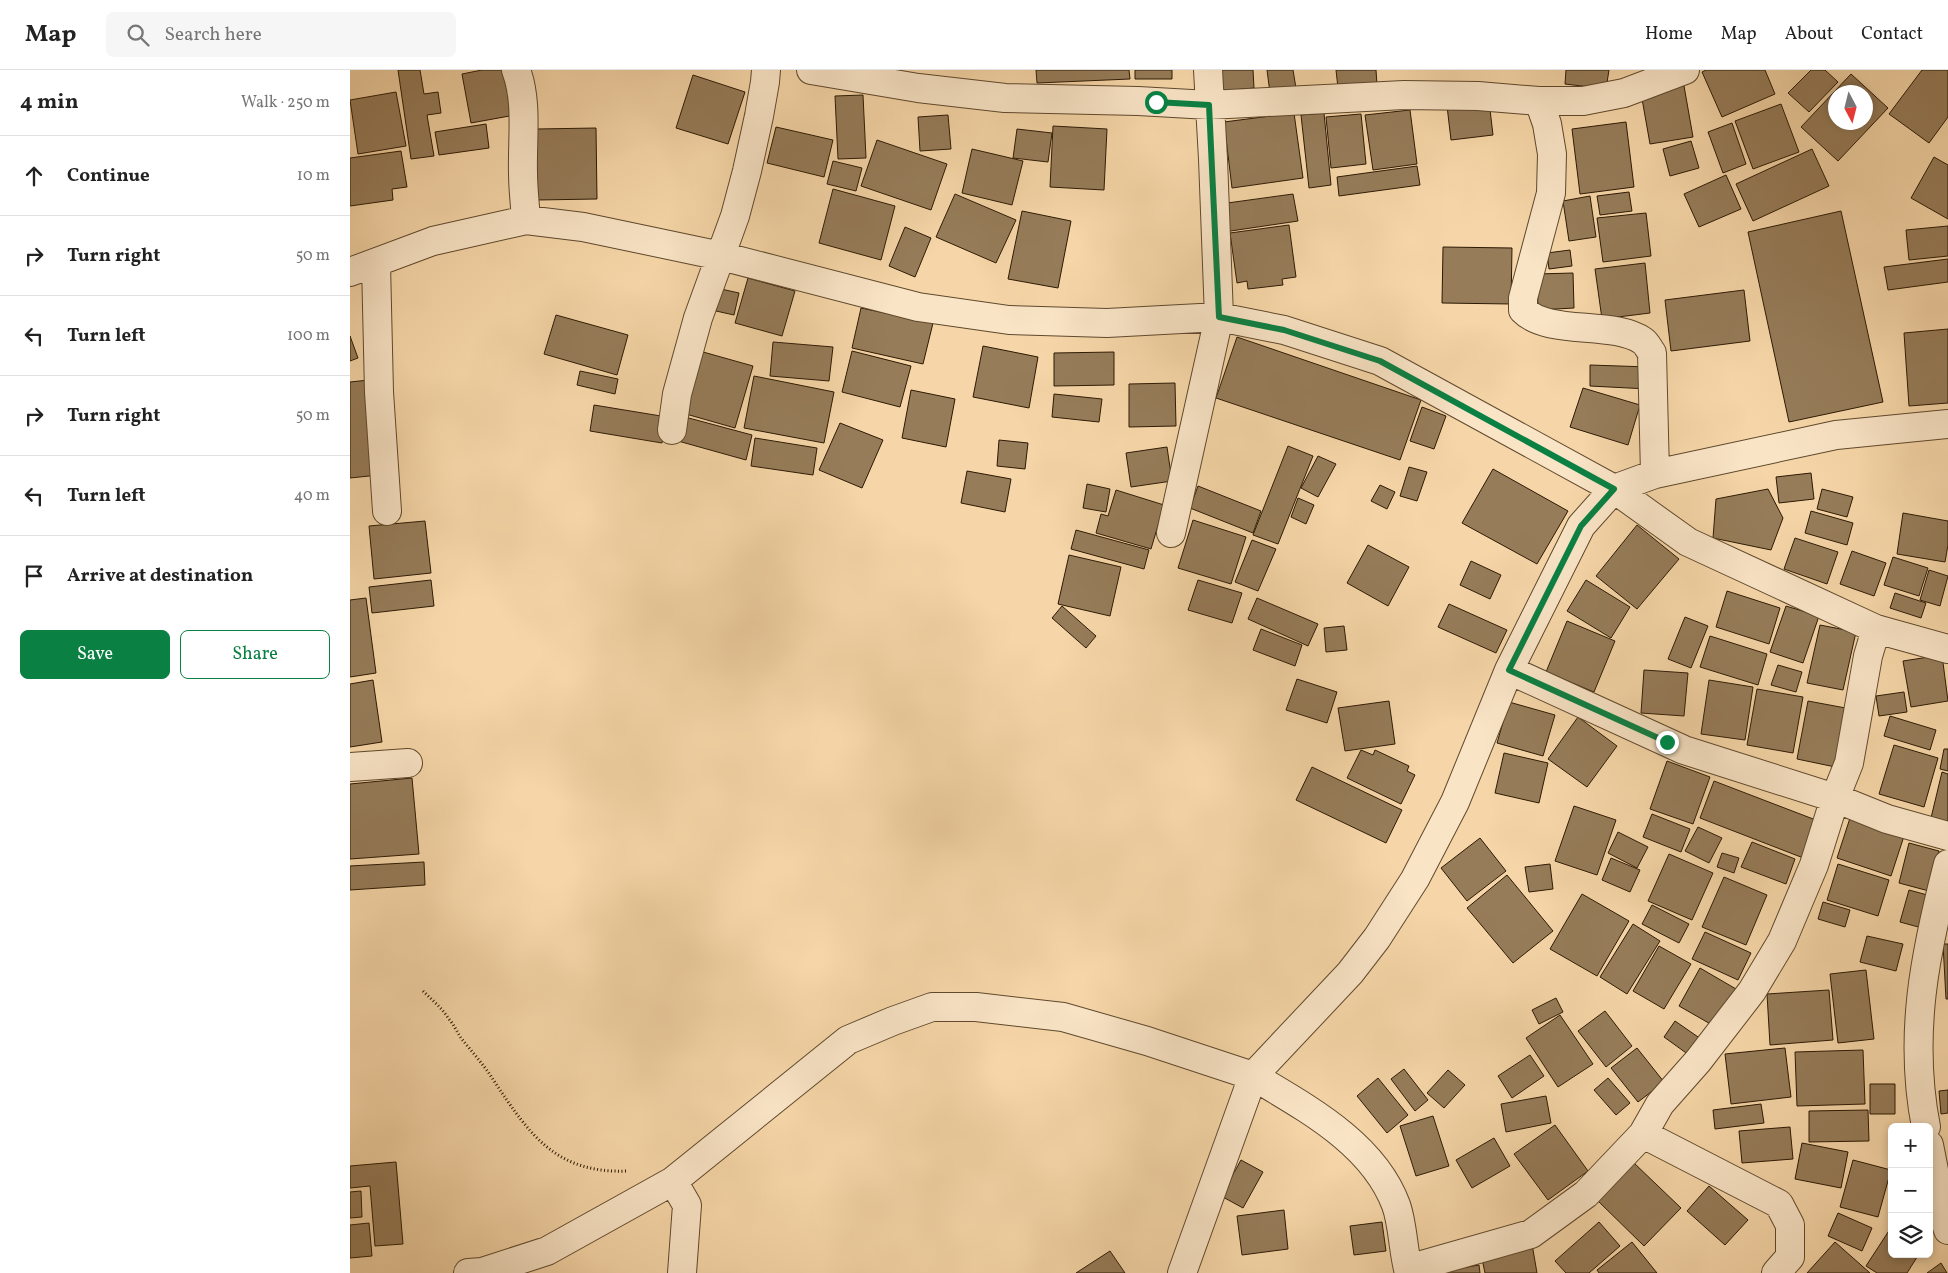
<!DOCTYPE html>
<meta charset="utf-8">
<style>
:root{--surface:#fff;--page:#f6f6f6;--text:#222;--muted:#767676;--line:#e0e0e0;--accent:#0b8043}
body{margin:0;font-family:Vollkorn,serif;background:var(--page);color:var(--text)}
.controls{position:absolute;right:15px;bottom:15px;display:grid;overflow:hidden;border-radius:8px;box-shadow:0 2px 8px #0003}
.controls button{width:45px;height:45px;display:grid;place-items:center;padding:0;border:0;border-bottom:1px solid var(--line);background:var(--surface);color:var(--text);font:25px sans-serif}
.compass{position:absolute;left:1478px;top:15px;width:45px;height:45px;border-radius:50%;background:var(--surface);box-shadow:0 2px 8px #0003;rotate:173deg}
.stop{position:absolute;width:15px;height:15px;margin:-11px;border:4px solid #0b8043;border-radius:50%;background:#fff}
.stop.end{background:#0b8043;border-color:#fff;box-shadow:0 1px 5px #0008}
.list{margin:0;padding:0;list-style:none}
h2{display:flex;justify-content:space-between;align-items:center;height:65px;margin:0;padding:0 20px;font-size:21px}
h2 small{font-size:16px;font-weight:400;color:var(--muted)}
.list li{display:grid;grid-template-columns:32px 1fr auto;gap:15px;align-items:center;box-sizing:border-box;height:80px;padding:0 20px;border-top:1px solid var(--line)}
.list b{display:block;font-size:19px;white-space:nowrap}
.list em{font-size:16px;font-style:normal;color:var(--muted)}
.actions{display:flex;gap:10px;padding:15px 20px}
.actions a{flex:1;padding:11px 0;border:1px solid var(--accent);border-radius:8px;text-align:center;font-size:18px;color:var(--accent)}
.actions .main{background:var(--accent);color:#fff}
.icon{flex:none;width:28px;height:28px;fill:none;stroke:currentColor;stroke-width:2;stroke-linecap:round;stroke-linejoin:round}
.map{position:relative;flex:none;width:1598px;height:1203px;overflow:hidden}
header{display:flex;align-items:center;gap:30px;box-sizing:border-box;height:70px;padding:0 25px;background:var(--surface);border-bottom:1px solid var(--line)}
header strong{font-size:24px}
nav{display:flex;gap:28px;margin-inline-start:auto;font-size:18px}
.search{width:350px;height:45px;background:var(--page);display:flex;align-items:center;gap:12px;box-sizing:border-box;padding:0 18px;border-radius:8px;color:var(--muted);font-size:19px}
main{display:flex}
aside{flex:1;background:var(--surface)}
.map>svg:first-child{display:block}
</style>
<header>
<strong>Map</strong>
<div class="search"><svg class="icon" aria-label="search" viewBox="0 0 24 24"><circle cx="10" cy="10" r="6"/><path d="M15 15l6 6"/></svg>Search here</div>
<nav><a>Home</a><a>Map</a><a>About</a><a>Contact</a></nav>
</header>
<main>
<aside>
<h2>4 min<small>Walk · 250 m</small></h2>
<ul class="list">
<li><svg class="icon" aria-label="ahead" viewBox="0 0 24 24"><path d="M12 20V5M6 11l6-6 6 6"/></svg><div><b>Continue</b></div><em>10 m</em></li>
<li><svg class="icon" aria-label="right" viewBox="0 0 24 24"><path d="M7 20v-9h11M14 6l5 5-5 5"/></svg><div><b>Turn right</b></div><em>50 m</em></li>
<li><svg class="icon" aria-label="left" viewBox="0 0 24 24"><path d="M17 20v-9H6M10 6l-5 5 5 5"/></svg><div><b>Turn left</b></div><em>100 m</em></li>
<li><svg class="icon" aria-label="right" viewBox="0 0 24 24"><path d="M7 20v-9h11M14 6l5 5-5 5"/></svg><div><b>Turn right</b></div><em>50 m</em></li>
<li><svg class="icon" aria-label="left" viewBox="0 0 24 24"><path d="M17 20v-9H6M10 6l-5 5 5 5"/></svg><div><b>Turn left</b></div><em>40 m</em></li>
<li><svg class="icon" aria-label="arrive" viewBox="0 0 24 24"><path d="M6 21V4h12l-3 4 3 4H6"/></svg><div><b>Arrive at destination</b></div></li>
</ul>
<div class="actions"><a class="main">Save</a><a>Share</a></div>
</aside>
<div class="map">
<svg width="1598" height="1203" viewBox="0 0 1598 1203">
<rect width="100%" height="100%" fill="#f6d6a8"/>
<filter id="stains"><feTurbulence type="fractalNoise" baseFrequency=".004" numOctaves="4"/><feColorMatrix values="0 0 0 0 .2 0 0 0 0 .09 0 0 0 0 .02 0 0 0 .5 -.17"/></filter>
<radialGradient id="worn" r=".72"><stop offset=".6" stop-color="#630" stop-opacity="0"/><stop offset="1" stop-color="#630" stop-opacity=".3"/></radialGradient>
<path fill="#967c59" stroke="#2d1a04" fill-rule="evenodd" d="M48,0h22l4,24 14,-2 3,21 -14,2 7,41 -23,3z
M132,0h25l8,45 -44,8 -9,-49z
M686,0h93l1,9 -93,4z
M785,0h37v9h-37z
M871,0h32l1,18 -32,3z
M917,0h26l3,18 -26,5z
M986,0h40l1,15 -39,3z
M1216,0h43l-3,19 -41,-5z
M1356,0h59l10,24 -53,23 -20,-45z
M1461,0h14l13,12 -29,30 -21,-19z
M1572,0h26v47l-19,26 -40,-29z
M1501,4l37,34 -50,53 -37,-34zM1486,22h30v30h-30z
M343,5l52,17 -17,52 -52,-16z
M1334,16l9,51 -43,7 -9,-51z
M46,22l10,54 -48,8 -8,-54z
M513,25l3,63 -28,1 -3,-63z
M1139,31l4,34 -42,5 -4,-34z
M1431,34l18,48 -46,17 -18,-48z
M1060,40l7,54 -44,6 -8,-55z
M944,43l9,65 -71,10 -8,-66z
M974,43l7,72 -22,3 -8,-73z
M1011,44l5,50 -35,4 -5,-51z
M598,45l3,34 -31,2 -2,-34z
M1276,52l8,65 -54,7 -8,-65z
M1382,53l14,41 -23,9 -15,-41z
M136,54l3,24 -50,7 -4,-23z
M703,56l54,3 -3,61 -54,-3z
M426,57l57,13 -9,37 -57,-14z
M246,58l1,71 -60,1 -1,-71z
M667,59l35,4 -4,29 -35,-4z
M527,70l70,24 -16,46 -70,-24z
M1341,71l8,27 -29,8 -7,-27z
M622,79l51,12 -11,44 -50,-12z
M1462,79l17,37 -76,35 -17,-37z
M51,81l6,36 -15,2 1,11 -43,6v-48z
M1584,87l14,8v54l-37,-21z
M483,91l29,7 -6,23 -29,-7z
M1067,96l3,19 -81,11 -2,-19z
M1376,105l15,34 -42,18 -15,-33z
M483,119l62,17 -14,54 -62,-17z
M1279,122l3,19 -32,4 -3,-19z
M605,124l61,26 -20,43 -60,-26z
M943,124l5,27 -74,11 -4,-28z
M1240,126l6,41 -27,4 -6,-40z
M672,141l49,10 -13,67 -50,-9z
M1491,141l42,191 -94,20 -41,-190z
M1296,143l5,43 -48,6 -6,-44z
M939,155l7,52 -14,2 1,6 -35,4 -1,-8 -10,2 -7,-50z
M1598,156v30l-39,4 -3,-30z
M555,157l26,11 -16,39 -26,-11z
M1093,177l69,1 -1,56 -69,-1z
M1220,180l2,16 -23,3 -2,-16z
M1598,189v23l-60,8 -4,-23z
M1295,193l5,50 -48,6 -7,-50z
M1223,203l1,35 -36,2 -1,-36z
M398,208l47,13 -13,45 -47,-13z
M371,219l18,4 -5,22 -18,-4z
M1394,220l6,51 -79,10 -6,-51z
M511,238l72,15 -10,41 -71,-16z
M206,245l72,20 -11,40 -73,-21z
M1598,259v74l-39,3 -5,-73z
M0,266l8,22 -8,3z
M887,267l184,63 -21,60 -184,-62z
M423,272l60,5 -4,34 -59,-5z
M633,276l55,11 -9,51 -56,-11z
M346,280l57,16 -18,62 -56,-16z
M502,281l59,15 -11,41 -58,-15z
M764,282v33l-60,1v-33z
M1240,295l59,2 -1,22 -58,-3z
M230,301l38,8 -3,15 -38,-9z
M404,306l80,16 -10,51 -80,-15z
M19,310l10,95 -29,3v-96z
M825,313l1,43 -47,1v-43z
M1233,318l57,17 -12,40 -58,-18z
M561,320l44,9 -9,48 -44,-9z
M704,324l48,5 -3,23 -47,-5z
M244,335l73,12 -5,26 -72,-12z
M1072,337l24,9 -12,33 -24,-8z
M335,347l67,18 -6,25 -68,-19z
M490,353l43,17 -21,48 -43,-18z
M405,368l62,10 -4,27 -62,-9z
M649,370l29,3 -3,26 -28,-3z
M938,376l25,10 -35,88 -25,-9z
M817,377l5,34 -41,6 -5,-34z
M968,386l18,8 -18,33 -17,-9z
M1059,397l18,5 -10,29 -17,-5z
M1143,399l75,42 -31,53 -75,-41z
M617,401l44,8 -6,33 -44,-9z
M1461,403l3,26 -35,4 -3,-26z
M737,414l23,5 -4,23 -23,-4z
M1030,415l15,7 -8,17 -16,-8z
M848,416l63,25 -8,22 -63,-25z
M1418,419l15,29 -12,32 -58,-12 3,-39z
M1472,419l31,8 -6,20 -30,-8z
M766,420l48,15 -13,44 -55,-16 5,-19 7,2z
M948,428l16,7 -8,19 -15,-7z
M1461,441l42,12 -6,22 -42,-12z
M1553,443l45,8v24l-3,17 -48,-8z
M843,450l53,17 -15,47 -53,-16z
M75,451l6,52 -57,6 -5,-53z
M1287,455l42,34 -42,50 -41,-33z
M726,460l73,20 -5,19 -73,-20z
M1445,468l43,14 -11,32 -43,-15z
M902,470l24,9 -18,42 -23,-9z
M1018,475l41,22 -21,39 -41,-23z
M1502,481l34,12 -12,33 -34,-12z
M719,485l52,12 -11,49 -52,-12z
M1543,487l35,11 -9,28 -35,-11z
M1121,491l30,14 -11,24 -30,-14z
M1579,500l19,6 -8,30 -20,-6z
M81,510l3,26 -62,7 -3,-26z
M848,510l44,13 -10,30 -44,-13z
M1236,510l44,27 -19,31 -44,-27z
M1377,521l53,17 -11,36 -53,-17z
M1545,523l31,10 -5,15 -31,-10z
M16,528l10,75 -26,4v-77z
M907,528l61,26 -10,22 -60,-27z
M1099,534l58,26 -11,23 -58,-26z
M712,536l34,30 -10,12 -34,-30z
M1436,536l33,10 -16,47 -33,-11z
M1335,547l23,9 -17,42 -23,-9z
M1217,551l48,20 -21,51 -48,-20z
M1470,555l36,7 -13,58 -36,-7z
M994,556l3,24 -21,2 -2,-24z
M911,559l41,16 -7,21 -42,-16z
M1360,566l57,18 -9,31 -58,-18z
M1592,585l6,46 -37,6 -8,-46z
M1428,595l24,7 -6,20 -25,-7z
M1294,600l44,3 -4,43 -43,-3z
M947,609l40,13 -10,31 -41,-13z
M23,610l9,62 -32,5v-63z
M1359,610l44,7 -8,53 -44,-6z
M1407,619l46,8 -10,56 -46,-8z
M1554,622l3,20 -28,4 -3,-20z
M1039,631l6,43 -50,7 -7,-43z
M1458,631l43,8 -11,59 -43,-9z
M1159,632l46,13 -12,41 -46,-13z
M1540,646l46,14 -6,20 -46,-14z
M1228,647l39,29 -30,41 -39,-28z
M1544,675l44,13 -14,49 -45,-13z
M1594,679h4v22l-8,-2z
M1011,680l12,5 2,-5 34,16 -2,5 8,4 -14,29 -54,-26z
M1154,683l44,10 -9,40 -44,-10z
M1317,691l43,16 -17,47 -43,-15z
M962,697l90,43 -16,33 -90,-43z
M1592,702l6,2v48l-17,-4z
M62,708l7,76 -69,5v-75z
M1364,711l107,41 -15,37 -106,-41z
M1224,736l42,14 -19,55 -42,-14z
M1302,744l38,15 -9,23 -38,-15z
M1501,745l54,18 -14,43 -54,-18z
M1348,757l24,11 -13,25 -24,-12z
M1268,762l30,15 -11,21 -29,-15z
M1130,768l26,33 -39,30 -26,-33z
M1402,772l43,17 -9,25 -45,-17z
M1559,773l30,8 -10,40 -30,-8z
M1372,783l17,5 -5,15 -17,-6z
M1319,784l44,19 -21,47 -44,-19z
M1261,788l29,12 -10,22 -28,-12z
M74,792l1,23 -75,5v-24z
M1200,794l3,25 -24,3 -4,-25z
M1488,794l51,16 -11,36 -51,-16z
M1157,805l46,56 -40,32 -46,-55z
M1374,807l43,18 -21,50 -44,-18z
M1559,820l22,6 -9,32 -22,-6z
M1232,824l47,27 -32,55 -47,-27z
M1473,832l27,8 -5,17 -27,-8z
M1302,835l37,19 -10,19 -37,-19z
M1283,854l27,17 -33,53 -27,-17z
M1355,862l46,21 -13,27 -46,-21z
M1517,866l36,8 -7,27 -36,-9z
M1593,874h5v55h-2z
M1309,876l32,18 -27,45 -31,-18z
M1350,898l36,21 -22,37 -35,-20z
M1516,900l8,69 -36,4 -8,-69z
M1479,920l4,50 -63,5 -3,-51z
M1206,928l7,14 -24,12 -7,-14z
M1255,941l27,35 -26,21 -28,-36z
M1210,945l33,49 -35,23 -32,-49z
M1325,951l26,18 -12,16 -25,-18z
M1287,978l27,34 -26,20 -27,-34z
M1435,978l6,49 -60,7 -6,-50z
M1513,980l2,54 -68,2 -2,-54z
M1180,985l14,21 -32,22 -14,-22z
M1054,999l24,31 -13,11 -24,-32z
M1098,1000l17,15 -21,23 -17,-15z
M1028,1008l30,37 -21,18 -30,-37z
M1258,1008l22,25 -14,12 -22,-25z
M1520,1014h25v30h-25z
M1598,1020v23l-7,1 -2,-23z
M1196,1026l5,27 -45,9 -5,-28z
M1411,1034l3,19 -49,6 -2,-19z
M1518,1040l1,31 -60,1v-31z
M1083,1046l16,50 -33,10 -16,-50z
M1205,1055l33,46 -40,29 -34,-46z
M1440,1057l3,32 -51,4 -3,-32z
M1144,1068l16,28 -38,22 -16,-28z
M1452,1073l46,9 -7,36 -46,-9z
M891,1090l22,12 -20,36 -22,-12z
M1503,1090l38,10 -13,47 -38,-10z
M46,1092l7,82 -28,2 -5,-60 -20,2v-22z
M1284,1093l47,45 -37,38 -47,-46z
M1359,1116l39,34 -23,25 -38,-34z
M11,1121l1,26 -12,1v-26z
M934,1140l4,39 -46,6 -5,-39z
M1488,1143l34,15 -10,23 -34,-15z
M1032,1152l4,29 -32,4 -4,-29z
M1249,1152l21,24 -31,27h-23l-11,-12z
M19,1153l3,33 -22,2v-33z
M1542,1156v28h27l-12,19h-30l-11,-7z
M1282,1172l25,31h-58l-2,-3z
M1485,1172l35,31h-63z
M1182,1174l5,29h-52l-4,-19z
M760,1181l15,22h-49z
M1591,1193l6,10h-20z
M1129,1195l1,8h-47z"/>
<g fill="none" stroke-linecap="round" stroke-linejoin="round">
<g stroke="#5f492d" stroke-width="30">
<path id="minor" d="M166,0c12,31 6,70 7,103 0,16 2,31 3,47
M461,0l107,18 87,10 133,3 71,4 195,-10 74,1 61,5h44l41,-8 61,-23
M1189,31l8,23 5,30 -1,39 -28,105v12c25,26 90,10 120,31 4,3 6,8 9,12l3,121
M26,194l3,128 8,119
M0,202l83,-31 93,-21 57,7 138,29 197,51 91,13 98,3 112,-6 65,13 96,31 234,128 74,53 188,87 72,20
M322,360l5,-36 21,-76 37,-102 12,-45 12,-55 6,-34 1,-12
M821,463l48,-216 -6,-158 -5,-89
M1159,600l175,80 151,48 52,21 61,17
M0,697l58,-4
M1576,1057c-18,-92 -1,-174 22,-263
M1293,1064l136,70 11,21v32l-14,16
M1579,1075l13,66 6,19
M323,1111l14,24 -5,68
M1058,1199l123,-35 55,-40 57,-60 17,-30 38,-43 54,-70 30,-50 32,-76 21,-67 14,-35 19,-107 8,-27
M118,1203l14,-1 65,-21 126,-70 175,-141 45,-19 39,-14h44l87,10 84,24 106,35 97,-103 27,-35 38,-59 40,-77 54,-132 72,-144 33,-37 41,-15 181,-39 112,-11
M832,1203l71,-197c53,32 120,67 143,129 7,19 7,47 13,68"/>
</g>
<path stroke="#2d1a04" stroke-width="3" stroke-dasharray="1 2.5" stroke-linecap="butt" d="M73,921c9,9 19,17 26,28 5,6 8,13 12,19 11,14 24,28 33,43 36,54 62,93 134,90"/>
<use href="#minor" stroke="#f9e4c6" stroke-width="28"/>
</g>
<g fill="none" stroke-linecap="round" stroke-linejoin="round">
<path stroke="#0b8043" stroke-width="6" d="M806,32l53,3 10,212 65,13 96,31 234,128 -33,37 -72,144 158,72"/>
</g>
<rect width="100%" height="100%" filter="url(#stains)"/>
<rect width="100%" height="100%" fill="url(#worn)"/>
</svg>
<div class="controls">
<button>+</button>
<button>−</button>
<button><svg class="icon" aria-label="layers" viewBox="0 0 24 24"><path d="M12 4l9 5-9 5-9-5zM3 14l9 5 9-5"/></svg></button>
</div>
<svg class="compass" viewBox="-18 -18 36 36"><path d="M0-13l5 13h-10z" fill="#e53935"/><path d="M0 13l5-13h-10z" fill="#767676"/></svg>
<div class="stop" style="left:806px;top:32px"></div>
<div class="stop end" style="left:1317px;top:672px"></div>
</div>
</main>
